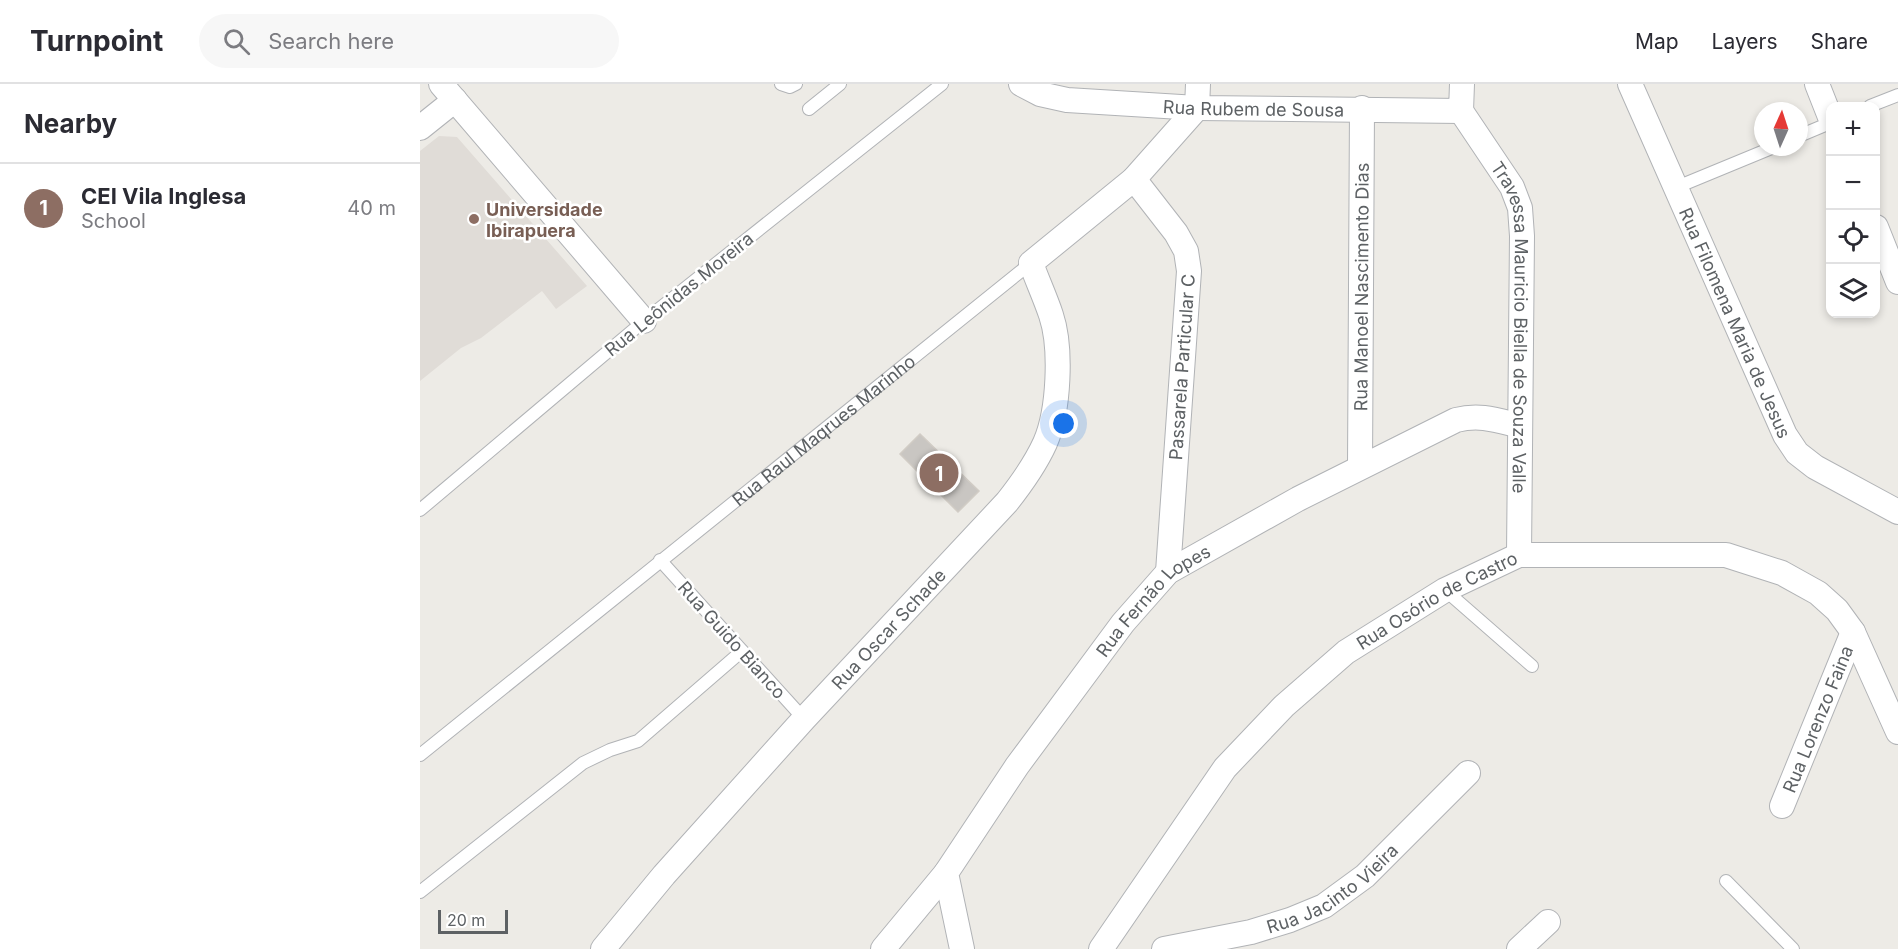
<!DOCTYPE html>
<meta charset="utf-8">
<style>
:root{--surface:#fff;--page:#f7f7f7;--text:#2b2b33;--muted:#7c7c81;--line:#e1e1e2;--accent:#db2777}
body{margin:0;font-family:Inter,sans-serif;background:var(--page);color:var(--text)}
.controls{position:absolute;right:18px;top:18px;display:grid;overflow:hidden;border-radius:12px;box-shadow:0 3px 9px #0003}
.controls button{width:54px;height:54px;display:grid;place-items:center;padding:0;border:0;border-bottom:2px solid var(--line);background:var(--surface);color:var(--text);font:30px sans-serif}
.compass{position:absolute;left:1334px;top:18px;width:54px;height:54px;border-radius:50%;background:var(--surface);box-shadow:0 3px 9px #0003;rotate:3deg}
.scale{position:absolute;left:18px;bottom:15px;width:70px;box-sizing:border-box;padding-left:6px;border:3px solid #5d6164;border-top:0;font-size:16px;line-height:21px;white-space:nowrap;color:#5d6164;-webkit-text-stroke:4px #fff;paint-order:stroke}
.you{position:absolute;left:644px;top:340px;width:21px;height:21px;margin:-15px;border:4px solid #fff;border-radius:50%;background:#1a73e8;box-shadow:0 0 0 9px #1a73e833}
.badge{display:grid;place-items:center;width:39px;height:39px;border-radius:50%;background:var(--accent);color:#fff;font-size:20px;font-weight:700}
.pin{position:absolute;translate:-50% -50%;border:3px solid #fff;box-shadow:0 2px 6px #0006}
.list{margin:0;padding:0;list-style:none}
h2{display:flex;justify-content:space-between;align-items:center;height:78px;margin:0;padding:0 24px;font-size:26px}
h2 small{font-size:20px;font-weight:400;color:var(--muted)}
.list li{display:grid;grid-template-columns:39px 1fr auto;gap:18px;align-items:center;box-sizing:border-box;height:90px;padding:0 24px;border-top:2px solid var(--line)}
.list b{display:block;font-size:22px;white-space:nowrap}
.list p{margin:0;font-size:20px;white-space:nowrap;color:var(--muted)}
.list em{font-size:20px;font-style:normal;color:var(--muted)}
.icon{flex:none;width:33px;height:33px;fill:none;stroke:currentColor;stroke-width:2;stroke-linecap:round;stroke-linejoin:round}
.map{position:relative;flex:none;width:1478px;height:865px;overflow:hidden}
header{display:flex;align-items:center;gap:36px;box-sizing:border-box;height:84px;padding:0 30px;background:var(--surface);border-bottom:2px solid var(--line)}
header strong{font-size:28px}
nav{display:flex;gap:33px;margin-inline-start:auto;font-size:21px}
.search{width:420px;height:54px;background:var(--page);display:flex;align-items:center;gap:15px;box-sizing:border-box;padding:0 21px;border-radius:33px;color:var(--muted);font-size:22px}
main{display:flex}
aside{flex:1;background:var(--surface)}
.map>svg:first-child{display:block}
</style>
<header>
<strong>Turnpoint</strong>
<div class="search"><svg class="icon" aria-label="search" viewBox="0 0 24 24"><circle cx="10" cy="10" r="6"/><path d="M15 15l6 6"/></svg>Search here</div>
<nav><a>Map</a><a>Layers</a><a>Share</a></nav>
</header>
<main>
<aside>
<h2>Nearby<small></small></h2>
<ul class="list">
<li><span class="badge" style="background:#8d6e63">1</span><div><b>CEI Vila Inglesa</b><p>School</p></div><em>40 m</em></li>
</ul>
</aside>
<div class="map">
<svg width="1478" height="865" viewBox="0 0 1478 865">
<rect width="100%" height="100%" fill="#edebe6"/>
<path fill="#e0dcd7" d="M19,52l18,1 130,149 -31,23 -14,-18 -61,47 -20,10 -41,33v-230z"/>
<path fill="#c9c6c2" stroke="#d1ccc5" stroke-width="1.5" d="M500,350l59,57 -21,21 -58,-58z"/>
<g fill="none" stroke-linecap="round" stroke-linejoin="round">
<g stroke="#b1b3b6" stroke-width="14">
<g id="service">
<path d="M361,0l9,3 6,-3"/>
<path d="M1450,22l28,-11"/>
<path d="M389,25l31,-25"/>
<path d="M1379,52l31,-13"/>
<path d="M1257,103l97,-40"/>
<path d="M0,426l224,-189 298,-237"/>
<path d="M240,476l144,159"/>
<path d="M1025,506l87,76"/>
<path id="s1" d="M0,671l611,-492"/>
<path d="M1306,797l67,68"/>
<path d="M0,808l163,-129 27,-13 28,-9 104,-90"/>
</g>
</g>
<g stroke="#b1b3b6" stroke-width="26">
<g id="minor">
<path d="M21,0l203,237"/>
<path id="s2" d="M601,0l19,10 27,6 130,8 264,3 1,-27"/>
<path id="s3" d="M1210,0l155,351 12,18 18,14 83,45"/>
<path d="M1397,0l13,33"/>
<path id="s4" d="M1041,27l51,76 8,21 2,28 -3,319"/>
<path d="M0,44l35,-28"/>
<path d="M714,95l42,54 10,18 3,20 -21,301"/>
<path d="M1456,143l22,55"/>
<path id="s5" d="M940,383l2,-359"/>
<path id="s6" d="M1362,722l71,-174"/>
<path id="s7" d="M183,865l61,-74 140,-156 203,-217c15,-19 28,-37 38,-59 14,-32 17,-95 6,-128 -6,-18 -14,-35 -20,-52l103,-84 63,-71 1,-24"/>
<path d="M463,865l63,-76"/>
<path id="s8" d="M542,865l-16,-76 71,-107 106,-143 45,-51 130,-73 158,-79c24,-6 40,0 64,6"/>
<path id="s9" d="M681,865l124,-181 59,-62 62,-54 99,-62 74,-35h207l56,18 36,20 19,17 16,22 45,100"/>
<path id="s10" d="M744,865l87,-17 39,-12 34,-14 41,-30 103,-103"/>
<path d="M1099,865l29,-27"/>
</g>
</g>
<use href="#service" stroke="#fff" stroke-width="12"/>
<use href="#minor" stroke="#fff" stroke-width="24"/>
</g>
<circle fill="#8d6e63" stroke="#fff" stroke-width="2" cx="54" cy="135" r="6"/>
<g text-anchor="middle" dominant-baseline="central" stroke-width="5" stroke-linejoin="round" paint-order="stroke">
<g font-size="18" fill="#5d6164" stroke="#fff">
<text stroke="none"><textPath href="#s2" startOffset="236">Rua Rubem de Sousa</textPath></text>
<text stroke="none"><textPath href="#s5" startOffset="180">Rua Manoel Nascimento Dias</textPath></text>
<text transform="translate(259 210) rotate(-39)">Rua Leônidas Moreira</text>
<text stroke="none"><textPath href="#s3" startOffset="261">Rua Filomena Maria de Jesus</textPath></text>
<text stroke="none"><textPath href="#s4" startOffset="231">Travessa Mauricio Biella de Souza Valle</textPath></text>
<text transform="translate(762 283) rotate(-86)">Passarela Particular C</text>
<text stroke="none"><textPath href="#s1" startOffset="518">Rua Raul Maqrues Marinho</textPath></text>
<text stroke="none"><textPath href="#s8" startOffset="422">Rua Fernão Lopes</textPath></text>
<text stroke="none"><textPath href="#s9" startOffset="492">Rua Osório de Castro</textPath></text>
<text stroke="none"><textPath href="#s7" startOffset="429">Rua Oscar Schade</textPath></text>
<text transform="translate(312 556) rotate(48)">Rua Guido Bianco</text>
<text stroke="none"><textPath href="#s6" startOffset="94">Rua Lorenzo Faina</textPath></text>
<text stroke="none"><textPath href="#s10" startOffset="182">Rua Jacinto Vieira</textPath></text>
</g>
<g font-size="18" font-weight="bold" fill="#785e54" stroke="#fff" text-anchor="start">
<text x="66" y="125">Universidade<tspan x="66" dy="21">Ibirapuera</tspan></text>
</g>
</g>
</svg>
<div class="controls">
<button>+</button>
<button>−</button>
<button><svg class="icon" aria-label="locate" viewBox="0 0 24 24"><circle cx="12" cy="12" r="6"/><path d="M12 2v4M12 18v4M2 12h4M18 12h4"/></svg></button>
<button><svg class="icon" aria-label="layers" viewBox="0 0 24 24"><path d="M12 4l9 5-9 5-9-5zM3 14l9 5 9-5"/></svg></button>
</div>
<svg class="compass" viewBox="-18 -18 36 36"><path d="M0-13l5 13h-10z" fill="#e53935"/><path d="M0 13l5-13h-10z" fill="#7c7c81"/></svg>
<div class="scale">20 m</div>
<div class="you"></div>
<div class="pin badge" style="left:519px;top:389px;background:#8d6e63">1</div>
</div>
</main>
